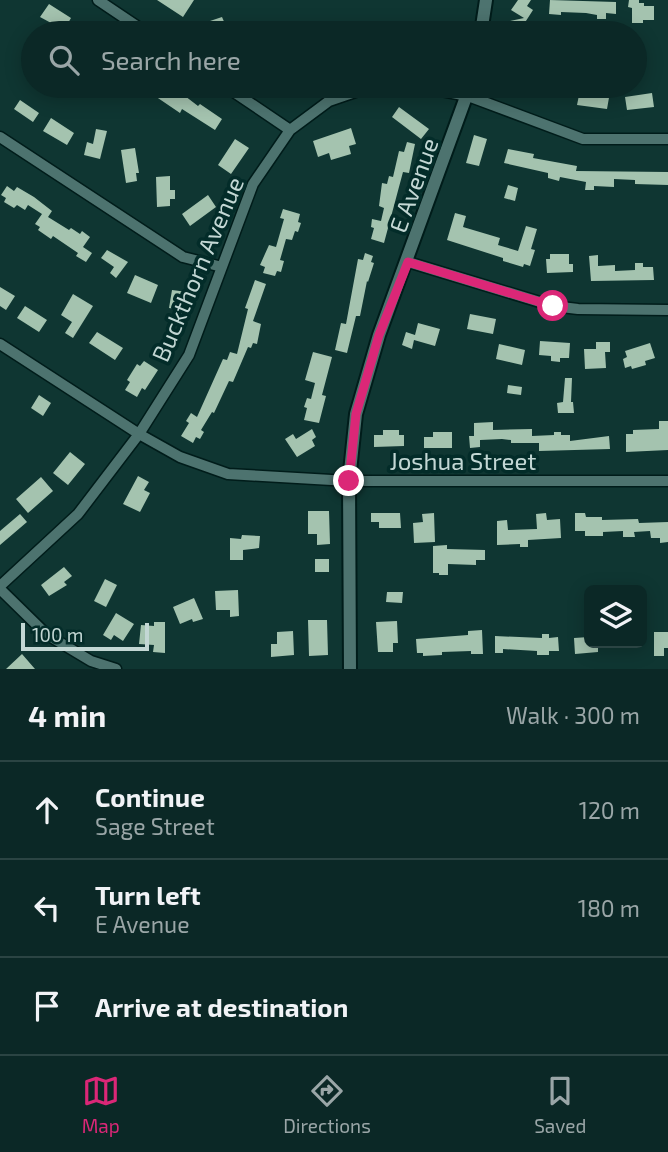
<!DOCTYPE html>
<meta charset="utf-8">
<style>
:root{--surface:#0b2826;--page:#14302e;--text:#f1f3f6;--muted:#9aa6a7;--line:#2b4443;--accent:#db2777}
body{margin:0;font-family:"Exo 2",sans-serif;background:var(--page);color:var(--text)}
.controls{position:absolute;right:21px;bottom:21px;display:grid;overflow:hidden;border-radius:10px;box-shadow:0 4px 18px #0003}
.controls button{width:63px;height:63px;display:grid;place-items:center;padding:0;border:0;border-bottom:2px solid var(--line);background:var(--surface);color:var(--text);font:35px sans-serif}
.scale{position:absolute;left:21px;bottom:18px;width:128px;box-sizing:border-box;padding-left:7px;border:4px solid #c3d7d4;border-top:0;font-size:19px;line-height:24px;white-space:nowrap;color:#c3d7d4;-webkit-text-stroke:5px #032c29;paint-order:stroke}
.stop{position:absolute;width:21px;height:21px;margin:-16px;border:5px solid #db2777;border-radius:50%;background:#fff}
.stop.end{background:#db2777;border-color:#fff;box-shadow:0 2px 7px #0008}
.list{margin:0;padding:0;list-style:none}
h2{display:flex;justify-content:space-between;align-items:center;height:91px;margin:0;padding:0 28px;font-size:30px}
h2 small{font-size:23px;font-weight:400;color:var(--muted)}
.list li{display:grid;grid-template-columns:46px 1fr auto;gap:21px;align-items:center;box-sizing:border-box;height:98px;padding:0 28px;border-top:2px solid var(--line)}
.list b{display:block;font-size:26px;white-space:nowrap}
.list p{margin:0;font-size:23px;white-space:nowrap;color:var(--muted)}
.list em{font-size:23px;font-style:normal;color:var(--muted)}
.icon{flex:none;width:38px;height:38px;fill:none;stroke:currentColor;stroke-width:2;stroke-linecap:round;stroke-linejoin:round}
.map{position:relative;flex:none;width:668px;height:669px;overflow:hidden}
.search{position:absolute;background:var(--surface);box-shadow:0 4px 18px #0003;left:21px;right:21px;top:21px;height:77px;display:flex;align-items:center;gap:18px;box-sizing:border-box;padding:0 24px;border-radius:38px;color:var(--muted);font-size:26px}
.sheet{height:385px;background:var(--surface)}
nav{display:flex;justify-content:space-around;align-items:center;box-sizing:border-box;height:98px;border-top:2px solid var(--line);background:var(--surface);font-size:19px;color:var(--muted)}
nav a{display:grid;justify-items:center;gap:4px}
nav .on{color:var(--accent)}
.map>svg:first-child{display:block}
</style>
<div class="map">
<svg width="668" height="669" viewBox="0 0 668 669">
<rect width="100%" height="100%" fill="#0f3632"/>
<path fill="#a4c3af" d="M157,0h37l-11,17z
M518,0h13l-4,6 6,4 -9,14 1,4 -13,3 -2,-10 14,-3 -13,-8z
M550,0l66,2v12l-10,-1v6h-9v-4l-11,-2 -25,-1v3l-12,-1z
M629,0h10v3h5v3h10v14h-11v3h-11v-15l-4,-1z
M49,4l22,14 -7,12 -24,-13z
M222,17l7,16h-14l-5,-12z
M134,86h38l26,20 2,-2 22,15 -7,11 -33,-21 -2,4 -28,-19 -1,3z
M529,86h37l-4,12z
M592,89l18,3 -3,17 -30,-4 2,-10 12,1z
M652,93l2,14 -27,3 -2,-13z
M20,100l19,13 -6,9 -19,-13z
M399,107l30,22 -8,10 -29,-22z
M51,118l23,15 -7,12 -24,-14z
M351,128l5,16 -7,2 2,8 -20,6 -2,-7 -11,4 -5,-16z
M96,129l11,2 -7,28 -16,-4 3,-13 6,2z
M474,135l13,4 -8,27 -13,-3z
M235,139l14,9 -18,26 -13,-9z
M407,142l8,2 -6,29 -6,-1 -19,71 -13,-4 3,-11 -3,-1 1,-8 9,2 3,-13 -5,-2 3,-23 5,1 2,-8 4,1 6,-26 5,1z
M135,148l4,25h-3l1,8 -11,2 -5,-33z
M508,149l26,5 -1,4 44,8 -1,5 92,1v13l-33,-1v-4l-21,-1v8l-20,-1v4h-9l1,-8 -26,-5 -1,4 -11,-3v-5l-44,-10z
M170,176v14h5v9h-5v7l-13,1 -1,-30z
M508,185l10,3 -3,13 -11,-3z
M7,186l7,5 3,-4 17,10 18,14 -4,6 21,13 2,-2 9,6 2,-3 8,6 -7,10 9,6 -6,9 -10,-6 2,-3 -25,-17 -2,3 -13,-9 2,-3 -5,-3 7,-10 -14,-9 -3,5 -8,-5 -3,3 -10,-6 2,-4 -5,-3z
M208,195l8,12 -26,19 -8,-12z
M283,209l17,5 -2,8 3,1 -3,9 -3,-1 -3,9 -6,-1 -6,21 4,1 -3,11 -4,-1 -2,5 -12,-3 2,-6 -5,-2 9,-20 7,2 8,-28 -4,-1z
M455,213l11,3 -3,11 37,11 -2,7 20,6 8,-25 11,3 -6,20 4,1 -5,16 -6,-2 -1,3 -20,-6v-3l-56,-18z
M107,250l21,12 -12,16 -6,-5 4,-6 -13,-9z
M365,253l8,3 -2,6 3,1 -6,19 -1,-1 -7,35h-4l-9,37 -12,-3 6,-27 5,1 12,-65 5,1z
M550,254h19v10h4v8l-26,1 -1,-14h4z
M598,255v11l17,-1v6l20,-1v-7h8v4h10l1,13 -63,1 -2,-25z
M135,275l23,10 -7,18 -24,-10z
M255,280l11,4 -13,37 8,3 -4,20 -4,-1 -2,5 -3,-1 -15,35 -4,-1 -15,32 -2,-1 -11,18 3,2 -4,7 -4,-2 -3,6 -12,-7 8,-13 -3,-2 5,-8 6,4 26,-58 4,1 3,-8 7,2 11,-45 -3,-1z
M0,287l15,9 -9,14 -6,-4z
M172,290l15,2 -3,24 -10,-1 1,-6 -6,-1z
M73,294l20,12 -20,32 -8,-5 7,-11 -11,-7z
M25,306l22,14 -8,12 -22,-14z
M470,314l26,5 -3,15 -26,-5z
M418,323l22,6 -5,17 -21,-6 -2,9 -10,-4 4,-13 9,3z
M97,332l26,16 -8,12 -26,-17z
M540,341l30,2 -1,15h-9v4l-9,-1v-5l-12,-1z
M596,342h14v10h-5l1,16 -21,1 -1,-20h12z
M650,343l5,15 -10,3 1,4 -14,4 -1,-3 -6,2 -2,-9 4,-2 -2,-6z
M499,344l26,6 -3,15 -26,-6z
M313,352l19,5 -10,38 4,1 -7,27 -15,-3 3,-12 -3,-1 3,-9 4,1 4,-16 -10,-3z
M144,361l14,9 -13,20 -3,-2 -5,9 -12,-7 5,-8 -3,-2 10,-16 3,2z
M565,378h7l-1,24h2l1,11h-16l-1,-10 6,-1z
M508,385l14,2 -1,8 -14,-2z
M39,395l12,8 -8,13 -12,-8z
M659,421h9v29l-42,2v-18h7v-4l26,-1z
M493,422v8l39,-1v7l22,-1v-3h7v3h9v6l39,-5 1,13 -71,2v-8h-28v-3l-9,-1 -22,1v7l-10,1 -1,-12h5v-13z
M312,429l4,8 -4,3 3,6 -18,11 -12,-18 8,-5 3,5z
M383,430h16v5h5v11l-30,1v-12h9z
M433,432h19v16h-28v-11h9z
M70,452l15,12 -17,21 -15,-12z
M138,476l11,6 -5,8 6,3 -10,19 -17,-8z
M41,477l12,14 -25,22 -12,-14z
M308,511h21l1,33 -13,1v-11h-9z
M371,513h29l1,15h-22v-6h-8z
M434,513l1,29 -21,1 -1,-20 10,-1 -1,-8z
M546,513l1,7 13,-1 1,19 -33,2v7h-8v-3l-23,1v-24l10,-1 1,10 29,-1 -1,-15z
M575,513h10l1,4h16v3l36,-1 1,4 29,-1v20l-8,1v-5h-9l-1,-7 -16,1 1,5h-12v-6l-20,1v4h-18v-5h-10z
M20,514l7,8 -27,23v-14z
M242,535l18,1 -1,12 -16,2v10h-13v-22l11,1z
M447,545v4l38,1v10h-9v5l-28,-1v11h-9v-2h-6v-27z
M315,559h14v13h-14z
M64,567l8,9 -8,6 3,3 -18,11 -8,-11z
M105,579l12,6 -11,22 -12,-6z
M238,590l1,26 -9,1v-7h-14l-1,-19z
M387,592h16l-1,11 -16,-1z
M194,598l9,21 -10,3 -1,-3 -12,5 -7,-17z
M116,613l18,11 -11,17 -9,-6 -3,5 -8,-5z
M308,620h19l1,35 -19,1z
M397,621l1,22h-5v9h-15l-2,-30z
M154,622h11v31l-12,-1 1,-7 -15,-1 2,-19 13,1z
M482,630l1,24h-12v-3l-29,1v3l-19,1v-3h-6l-1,-14 52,-4v-4z
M293,631l1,24 -23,2v-13h6v-12z
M654,632h14v16h-4v8h-10z
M542,634h7v4l9,-1 1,14h-10v4h-12v-4l-34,-2v4h-8v-17l47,2z
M589,637v6h9v9l-23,2 -1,-16z
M22,654l13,15h-29z"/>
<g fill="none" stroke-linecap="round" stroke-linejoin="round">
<g stroke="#001c1a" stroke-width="13">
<path id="minor" d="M98,0l49,33
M225,86l65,44
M415,86l53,10 115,43h85
M0,137l183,120 39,10
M408,262l145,44 25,3 90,1
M0,344l139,90 41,23 48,17 121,7h319
M0,586l78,-72 61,-80 50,-79 64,-171 37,-54 39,-29 38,-13 44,-2
M0,589l46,45 45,27 25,8"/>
</g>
<g stroke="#001c1a" stroke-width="16">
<path id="tertiary" d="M481,33l5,-33
M350,669l-1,-188 7,-67 23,-79 91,-249"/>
</g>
<use href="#minor" stroke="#4d736f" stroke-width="10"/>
<use href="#tertiary" stroke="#4d736f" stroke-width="12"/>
</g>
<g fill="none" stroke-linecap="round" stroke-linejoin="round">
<path stroke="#db2777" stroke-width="9" d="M349,481l7,-67 23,-79 29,-73 145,44"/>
</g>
<g text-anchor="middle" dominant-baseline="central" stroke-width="7" stroke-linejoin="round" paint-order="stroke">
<g font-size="24" fill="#c3d7d4" stroke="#032c29">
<text transform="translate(413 185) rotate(-70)">E Avenue</text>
<text transform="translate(197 269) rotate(-67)">Buckthorn Avenue</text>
<text x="463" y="460">Joshua Street</text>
</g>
</g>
</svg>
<div class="controls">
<button><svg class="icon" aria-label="layers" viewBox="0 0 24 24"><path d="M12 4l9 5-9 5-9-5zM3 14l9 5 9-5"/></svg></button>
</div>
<div class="scale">100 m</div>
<div class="stop" style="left:553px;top:306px"></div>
<div class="stop end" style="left:349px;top:481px"></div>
<div class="search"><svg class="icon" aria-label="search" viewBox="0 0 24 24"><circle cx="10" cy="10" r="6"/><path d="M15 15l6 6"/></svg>Search here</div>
</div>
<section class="sheet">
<h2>4 min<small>Walk · 300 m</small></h2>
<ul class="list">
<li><svg class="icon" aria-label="ahead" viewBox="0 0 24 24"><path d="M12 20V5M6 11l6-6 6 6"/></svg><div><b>Continue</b><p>Sage Street</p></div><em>120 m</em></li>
<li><svg class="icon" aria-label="left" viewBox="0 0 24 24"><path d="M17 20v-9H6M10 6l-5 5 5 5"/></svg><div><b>Turn left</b><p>E Avenue</p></div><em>180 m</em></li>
<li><svg class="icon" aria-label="arrive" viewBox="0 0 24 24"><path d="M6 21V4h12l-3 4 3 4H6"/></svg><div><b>Arrive at destination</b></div></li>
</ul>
</section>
<nav>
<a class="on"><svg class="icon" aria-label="map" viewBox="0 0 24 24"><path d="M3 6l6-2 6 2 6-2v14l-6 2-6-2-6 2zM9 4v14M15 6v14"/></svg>Map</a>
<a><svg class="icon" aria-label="directions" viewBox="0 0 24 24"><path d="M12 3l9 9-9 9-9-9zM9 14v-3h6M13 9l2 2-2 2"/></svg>Directions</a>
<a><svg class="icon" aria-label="saved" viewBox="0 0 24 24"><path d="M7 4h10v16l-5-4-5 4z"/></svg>Saved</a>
</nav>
